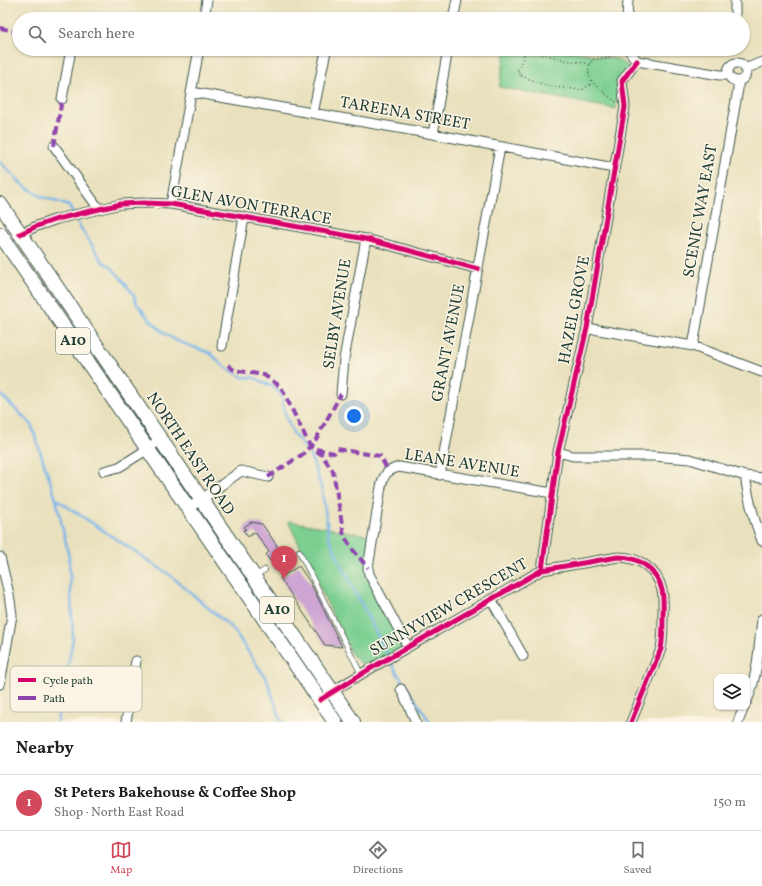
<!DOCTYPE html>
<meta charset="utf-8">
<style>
:root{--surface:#fff;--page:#f6f6f6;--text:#202124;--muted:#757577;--line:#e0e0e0;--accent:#d1495b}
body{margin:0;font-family:Vollkorn,serif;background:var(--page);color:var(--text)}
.controls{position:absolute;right:12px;bottom:12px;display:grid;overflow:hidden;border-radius:8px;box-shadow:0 1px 3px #0004}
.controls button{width:36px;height:36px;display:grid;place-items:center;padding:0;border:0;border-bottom:1px solid var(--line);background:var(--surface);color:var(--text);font:20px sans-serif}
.you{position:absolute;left:354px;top:416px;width:14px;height:14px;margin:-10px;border:3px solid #fff;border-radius:50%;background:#1a73e8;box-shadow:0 0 0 6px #1a73e833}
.badge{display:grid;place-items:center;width:26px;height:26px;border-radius:50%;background:var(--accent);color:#fff;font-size:13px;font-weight:700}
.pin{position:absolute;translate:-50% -33px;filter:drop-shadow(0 1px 2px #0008)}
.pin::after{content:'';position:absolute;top:21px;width:14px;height:12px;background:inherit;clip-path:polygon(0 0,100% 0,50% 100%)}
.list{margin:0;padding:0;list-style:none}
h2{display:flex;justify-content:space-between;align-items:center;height:52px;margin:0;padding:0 16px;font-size:17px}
h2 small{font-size:13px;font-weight:400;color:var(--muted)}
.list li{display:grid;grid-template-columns:26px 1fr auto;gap:12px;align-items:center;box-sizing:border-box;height:56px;padding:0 16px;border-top:1px solid var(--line)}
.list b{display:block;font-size:15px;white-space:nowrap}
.list p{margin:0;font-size:13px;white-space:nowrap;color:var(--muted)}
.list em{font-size:13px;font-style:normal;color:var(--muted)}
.icon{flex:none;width:22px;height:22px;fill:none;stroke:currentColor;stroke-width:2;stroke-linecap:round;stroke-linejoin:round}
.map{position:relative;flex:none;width:762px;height:722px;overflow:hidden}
.search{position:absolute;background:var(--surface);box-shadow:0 1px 3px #0004;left:12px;right:12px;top:12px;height:44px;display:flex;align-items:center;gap:10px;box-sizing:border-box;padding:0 14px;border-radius:22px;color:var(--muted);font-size:15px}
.sheet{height:108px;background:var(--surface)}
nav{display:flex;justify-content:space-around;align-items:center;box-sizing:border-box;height:56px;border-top:1px solid var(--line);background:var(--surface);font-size:11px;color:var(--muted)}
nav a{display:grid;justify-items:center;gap:2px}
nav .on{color:var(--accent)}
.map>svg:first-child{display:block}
</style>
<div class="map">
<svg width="762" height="722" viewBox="0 0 762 722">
<rect width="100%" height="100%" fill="#fcf5e5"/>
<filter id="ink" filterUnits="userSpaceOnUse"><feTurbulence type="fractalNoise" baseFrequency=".025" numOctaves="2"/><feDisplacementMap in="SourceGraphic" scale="8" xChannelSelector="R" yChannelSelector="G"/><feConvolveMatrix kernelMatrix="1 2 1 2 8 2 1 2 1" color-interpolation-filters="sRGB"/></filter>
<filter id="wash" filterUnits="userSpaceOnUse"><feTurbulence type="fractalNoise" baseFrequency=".012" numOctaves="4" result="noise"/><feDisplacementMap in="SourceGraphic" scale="16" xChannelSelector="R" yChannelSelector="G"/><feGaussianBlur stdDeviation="0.9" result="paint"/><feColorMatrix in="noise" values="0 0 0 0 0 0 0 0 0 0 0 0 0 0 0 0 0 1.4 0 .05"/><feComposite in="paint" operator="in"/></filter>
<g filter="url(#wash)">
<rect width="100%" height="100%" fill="#e9e1bd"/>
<path fill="#7bcf91" stroke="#4d8662" d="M506,49h54l56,10 12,7 -10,15 -2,28 -117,-22z
M288,521l85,15 -5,32 40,79 -40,23 -16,-15z"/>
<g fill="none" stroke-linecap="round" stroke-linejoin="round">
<path stroke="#76b4e9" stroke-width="2.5" d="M0,162l23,23 17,11 29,10 13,24 21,32 6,3 12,13 12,16 4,10 13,16 15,14 12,7 33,12 14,13 18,11 13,1 18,9 8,7 5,23 7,16 16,20 5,12 8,25 7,47 11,25 48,94
M0,394l31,30 25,75 13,58 4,82 -16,83
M56,499l114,76 64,55 33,50 13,38 3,4
M390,660l7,13 33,49"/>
</g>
<g id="blocks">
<path fill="#cfa6d3" d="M251,522l11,2 20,29 -12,8 -4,-6 3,-3 -14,-20 -7,5 -5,-7 3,-1 -2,-2z
M299,566l12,18 31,63 -17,-2 -45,-67z"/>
</g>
</g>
<g filter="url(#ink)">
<use href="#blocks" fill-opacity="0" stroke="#3d5649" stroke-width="1"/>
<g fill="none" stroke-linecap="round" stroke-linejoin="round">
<g stroke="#3d5649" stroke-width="6">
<path id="lane" d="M299,551l62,123
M256,575l9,-5"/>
</g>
<g stroke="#3d5649" stroke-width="11">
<path id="street" d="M204,19l3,-19
M453,19l4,-19
M627,19l1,-19
M735,19v-19
M628,49l9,12
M637,61l83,14h8
M728 72a9 9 0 1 1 18 0a9 9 0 1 1-18 0Z
M745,69l17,-7
M191,92l242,42 181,34
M62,99l9,-50
M313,113l13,-62
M433,134l15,-85
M54,146l45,63
M171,204l28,-155
M20,234l17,-8 20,-7 64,-15 23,-1 27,1 195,35 112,30
M587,328l106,18 69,26
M222,346l22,-129
M693,346l45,-257v-8
M341,394l3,-35 22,-120
M558,452l15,4h80l37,3 55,17 17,2
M104,471l15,-4 29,-18 11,-10
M440,475l60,-328
M745,476c3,22 9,44 17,65
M188,509l53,-38 27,6
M0,557l9,37 3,21 -12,69
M542,570l16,-118 29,-124 38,-221 -3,-26 15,-20
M491,599l32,57
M408,647l-39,-73 -1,-6 13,-81c3,-13 5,-16 18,-20l153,26
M401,689l15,33
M328,694l40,-24 174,-100 76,-13c21,0 39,12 44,33 2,9 1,18 1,28 0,10 0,20 -2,31l-30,73
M747,701c11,-26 12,-55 15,-82
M126,722l10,-61
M738,722l6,-15"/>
</g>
<g stroke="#3d5649" stroke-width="16">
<path id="primary" d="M0,204l353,518
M0,234l335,488"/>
</g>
<path stroke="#3d5649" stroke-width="1.5" stroke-dasharray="1 3" stroke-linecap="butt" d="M590,64l-25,-4 -34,-9 -7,4 -6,15 1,5 28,11 34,4 12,-7
M616,102c-12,-11 -38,-23 -23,-43h15l12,-10"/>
<use href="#lane" stroke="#fff" stroke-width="4.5"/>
<use href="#street" stroke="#fff" stroke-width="9"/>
<use href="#primary" stroke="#fff" stroke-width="14"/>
<path stroke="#8e44ad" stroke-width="4" stroke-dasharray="8 4" stroke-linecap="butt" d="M0,28l19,4
M54,146l8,-47
M228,365l6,5 30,5 17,12 29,59 12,9 11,16 11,65 9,14 15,18
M316,449l18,4 3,-4 43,7 8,15
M268,477l35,-23 12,-13 26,-47"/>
<g stroke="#fcf5e5" stroke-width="8">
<path id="cycleway" d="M20,234l17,-8 20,-7 64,-15 23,-1 27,1 195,35 112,30
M542,570l16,-118 29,-124 38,-221 -3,-26 15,-20
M320,700l48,-30 174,-100 76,-13c21,0 39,12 44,33 2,9 1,18 1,28 0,10 0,20 -2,31l-30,73"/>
</g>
<use href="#cycleway" stroke="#d6006c" stroke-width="5"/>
</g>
</g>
<g text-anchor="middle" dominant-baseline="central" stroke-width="3" stroke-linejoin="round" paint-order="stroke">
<g fill="#fcf5e5" stroke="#617469" stroke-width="1">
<rect x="56" y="328" width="34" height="26" rx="3"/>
<rect x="260" y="597" width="34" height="26" rx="3"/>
</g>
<g font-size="15" font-weight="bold" fill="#1f3d34">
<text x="73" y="341">A10</text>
<text x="277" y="610">A10</text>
</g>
<g font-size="16" fill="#1f3d34" stroke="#fcf5e5">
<text transform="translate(405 114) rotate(10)">TAREENA STREET</text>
<text transform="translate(251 206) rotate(10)">GLEN AVON TERRACE</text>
<text transform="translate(701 211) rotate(-80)">SCENIC WAY EAST</text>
<text transform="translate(575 310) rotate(-79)">HAZEL GROVE</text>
<text transform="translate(338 314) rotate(-81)">SELBY AVENUE</text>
<text transform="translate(449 343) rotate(-79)">GRANT AVENUE</text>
<text transform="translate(190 454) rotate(56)">NORTH EAST ROAD</text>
<text transform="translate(462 464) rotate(9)">LEANE AVENUE</text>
<text transform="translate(449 608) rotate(-30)">SUNNYVIEW CRESCENT</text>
</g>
</g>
<rect x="10" y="666" width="132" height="46" rx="6" fill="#fcf5e5" stroke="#babeb0" stroke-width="1"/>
<rect x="18" y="678" width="18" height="4" fill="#d6006c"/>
<rect x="18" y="696" width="18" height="4" fill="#8e44ad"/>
<g font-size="11" fill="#1f3d34">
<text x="43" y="684">Cycle path</text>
<text x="43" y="702">Path</text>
</g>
</svg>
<div class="controls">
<button><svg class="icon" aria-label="layers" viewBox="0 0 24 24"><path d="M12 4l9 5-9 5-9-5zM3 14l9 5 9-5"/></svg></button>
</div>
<div class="you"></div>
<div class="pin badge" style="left:284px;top:579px">1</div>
<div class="search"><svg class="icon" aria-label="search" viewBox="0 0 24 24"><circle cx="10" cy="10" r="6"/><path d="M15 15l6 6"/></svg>Search here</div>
</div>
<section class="sheet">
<h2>Nearby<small></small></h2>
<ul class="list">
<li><span class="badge">1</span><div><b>St Peters Bakehouse &amp; Coffee Shop</b><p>Shop · North East Road</p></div><em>150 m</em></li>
</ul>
</section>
<nav>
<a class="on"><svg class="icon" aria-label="map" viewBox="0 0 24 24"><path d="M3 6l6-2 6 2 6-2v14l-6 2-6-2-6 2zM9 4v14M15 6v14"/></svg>Map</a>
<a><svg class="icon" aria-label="directions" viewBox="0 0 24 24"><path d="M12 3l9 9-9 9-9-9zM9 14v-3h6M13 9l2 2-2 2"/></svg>Directions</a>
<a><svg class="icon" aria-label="saved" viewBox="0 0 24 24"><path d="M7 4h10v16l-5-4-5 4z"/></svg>Saved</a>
</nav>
